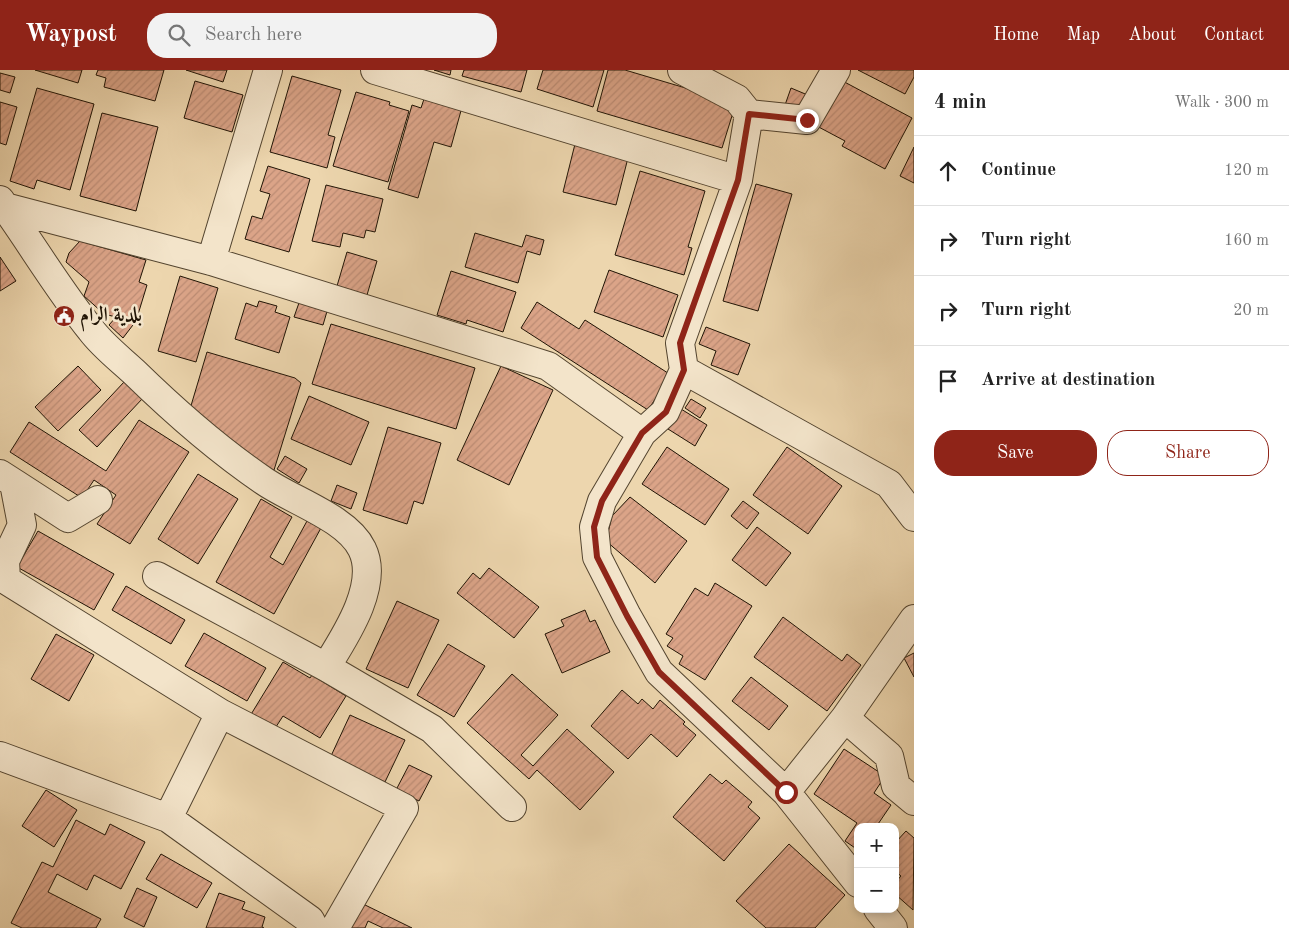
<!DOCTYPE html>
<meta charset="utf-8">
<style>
:root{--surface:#fff;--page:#f2f2f2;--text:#222;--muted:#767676;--line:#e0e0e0;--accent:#8f2418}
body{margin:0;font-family:"Old Standard TT",Amiri,serif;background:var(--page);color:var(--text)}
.controls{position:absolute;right:15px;bottom:15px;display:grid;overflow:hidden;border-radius:10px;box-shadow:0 2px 8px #0003}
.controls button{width:45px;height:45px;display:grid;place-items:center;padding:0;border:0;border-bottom:1px solid var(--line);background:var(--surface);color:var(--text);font:25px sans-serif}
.stop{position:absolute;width:15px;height:15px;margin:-11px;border:4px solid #8f2418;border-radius:50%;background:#fff}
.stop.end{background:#8f2418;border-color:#fff;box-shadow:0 1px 5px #0008}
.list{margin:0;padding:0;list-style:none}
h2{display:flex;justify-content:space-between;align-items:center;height:65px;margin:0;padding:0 20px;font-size:21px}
h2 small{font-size:16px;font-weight:400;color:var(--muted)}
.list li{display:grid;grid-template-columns:32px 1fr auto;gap:15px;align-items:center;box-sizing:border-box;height:70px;padding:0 20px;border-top:1px solid var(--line)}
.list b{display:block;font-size:19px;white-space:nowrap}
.list em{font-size:16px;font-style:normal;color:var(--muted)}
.actions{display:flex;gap:10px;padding:15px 20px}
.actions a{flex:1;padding:11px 0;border:1px solid var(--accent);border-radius:20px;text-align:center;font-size:18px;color:var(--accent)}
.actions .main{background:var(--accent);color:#fff}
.icon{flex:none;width:28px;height:28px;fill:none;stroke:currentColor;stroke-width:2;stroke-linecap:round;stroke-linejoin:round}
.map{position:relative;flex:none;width:914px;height:858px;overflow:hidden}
header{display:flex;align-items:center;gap:30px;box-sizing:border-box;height:70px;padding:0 25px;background:var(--accent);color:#fff}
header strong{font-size:24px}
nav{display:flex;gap:28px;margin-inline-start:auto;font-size:18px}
.search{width:350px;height:45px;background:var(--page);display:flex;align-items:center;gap:12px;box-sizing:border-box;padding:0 18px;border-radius:20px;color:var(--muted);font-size:19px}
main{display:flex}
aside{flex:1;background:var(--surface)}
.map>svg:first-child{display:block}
</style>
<header>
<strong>Waypost</strong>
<div class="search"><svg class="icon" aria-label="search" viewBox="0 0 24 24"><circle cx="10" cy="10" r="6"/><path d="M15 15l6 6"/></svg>Search here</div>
<nav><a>Home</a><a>Map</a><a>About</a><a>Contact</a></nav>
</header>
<main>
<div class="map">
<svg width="914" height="858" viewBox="0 0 914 858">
<defs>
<pattern id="building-hatch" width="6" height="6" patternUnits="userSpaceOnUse" patternTransform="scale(1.25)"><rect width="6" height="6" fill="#dba488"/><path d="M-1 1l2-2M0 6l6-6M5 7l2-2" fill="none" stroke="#bc8c74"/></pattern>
</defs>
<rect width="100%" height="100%" fill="#edd6ae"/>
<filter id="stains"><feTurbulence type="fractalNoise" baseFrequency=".004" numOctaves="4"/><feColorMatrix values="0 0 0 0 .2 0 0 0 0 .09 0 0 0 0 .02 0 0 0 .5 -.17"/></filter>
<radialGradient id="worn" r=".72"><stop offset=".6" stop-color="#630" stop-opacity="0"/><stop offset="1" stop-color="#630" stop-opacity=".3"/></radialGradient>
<path fill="url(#building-hatch)" stroke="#201405" d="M35,0h47l-4,13z
M98,0h66l-9,31 -51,-14 2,-9 -10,-3z
M186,0h41l-4,12z
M434,0h17l-1,5z
M464,0h63l-6,22 -59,-16z
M543,0h61l-11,37 -56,-18z
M608,0h17l111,33 -14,45 -125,-37z
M858,0h56v7l-9,17z
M0,3l15,4 -5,16 -10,-3z
M292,6l49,14 -13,45 7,2 -8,31 -57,-16z
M837,8l75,40 -27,51 -43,-23 3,-5 -32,-17z
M195,11l48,14 -11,37 -48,-14z
M37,18l57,16 -24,86 -33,-10 -3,9 -24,-8z
M791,18l19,8 -7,16 -18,-7z
M356,22l34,10 -1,3 20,6 -21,71 -55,-16z
M425,26l37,11 -11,40 -17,-5 -16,56 -30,-9 24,-84 9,3z
M0,32l17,5 -11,38 -6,-2z
M102,43l56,14 -22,84 -56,-15z
M577,66l53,14 -14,55 -53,-13z
M914,77v36l-14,-7z
M268,96l42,13 -21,73 -44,-13 7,-23 10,3 8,-25 -10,-3z
M640,101l65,20 -17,56 4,1 -8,27 -69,-20z
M756,114l36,10 -34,117 -35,-10z
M326,115l57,14 -8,33 -9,-2 -2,8 -21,-5 -3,14 -28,-6z
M475,163l47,14 4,-12 18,5 -4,15 -13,-4 -9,32 -53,-16z
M80,171l66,19 -7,22 8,3 -11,36 -13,17 -14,-13 7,-8 -12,-3 -20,-18 5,-14 -23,-20 3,-9z
M347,182l30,9 -10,34 -30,-9z
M0,187l16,24 -16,10z
M609,200l69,25 -15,42 -69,-25z
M451,201l65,21 -13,40 -36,-12 -1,4 -29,-9z
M180,206l38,12 -22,74 -38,-11z
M300,230l28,8 -5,17 -29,-8z
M259,231l18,5 -2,6 15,5 -11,36 -44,-14 11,-36 11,4z
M537,232l42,27 6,-9 86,55 -23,35 -127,-82z
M331,254l144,44 -19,61 -144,-45z
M706,257l44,17 -12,31 -27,-10 5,-14 -17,-7z
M207,282l88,26 6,5 -27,87 -7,-2 -77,-59z
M78,296l23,24 -43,41 -23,-24z
M501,296l52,24 -44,95 -52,-25z
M125,311l18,17 -46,49 -18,-17z
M309,326l60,26 -18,43 -60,-26z
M691,329l15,9 -6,10 -15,-10z
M681,339l26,16 -12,21 -27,-17z
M139,350l50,32 -59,92 -33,-20 19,-29 -22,-15 -12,18 -72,-46 19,-30 77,49z
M388,357l53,16 -18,61 -9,-3 -7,23 -44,-14z
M667,377l62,42 -24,36 -63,-41z
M787,377l55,39 -34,48 -55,-39z
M285,386l22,13 -8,14 -22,-14z
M198,404l40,25 -40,65 -40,-25z
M337,415l20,8 -6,16 -20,-8z
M630,427l57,44 -32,42 -49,-42 6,-25z
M261,429l31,18 -22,40 13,8 24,-44 14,7 -47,86 -58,-32z
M743,431l16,12 -12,16 -16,-13z
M757,457l34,26 -25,33 -34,-26z
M38,461l76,43 -20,36 -77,-43z
M489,498l50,39 -25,31 -57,-45 16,-20 7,6z
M715,513l37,23 -47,74 -26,-16 4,-8 -16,-10 6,-8 -7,-4 29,-46 13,8z
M126,516l59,34 -14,24 -59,-34z
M397,531l42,19 -31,68 -42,-19z
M585,540l5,12 5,-2 15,32 -48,21 -17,-39 19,-8 -3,-6z
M783,547l59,44 5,-7 14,11 -34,46 -73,-54z
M204,563l62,35 -19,33 -62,-35z
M56,564l38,21 -25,46 -38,-22z
M448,574l37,22 -31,51 -37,-22z
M914,583v24l-10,-19z
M283,592l27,16 2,-3 34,21 -26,42 -37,-22 -9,14 -24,-14z
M512,604l46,41 -37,40 12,11 34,-37 47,43 -34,38 -43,-40 -8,9 -62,-56z
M751,607l37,29 -19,24 -37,-29z
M622,620l16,14 4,-5 11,10 7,-9 25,22 -2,2 13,11 -19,22 -26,-23 -23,25 -37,-33z
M350,645l55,25 -20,42 -54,-26z
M844,679l41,27 -11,17 17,12 -15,22h-18v23l-13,-9 12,-18 -43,-29z
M409,695l23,11 -13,25 -23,-11z
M710,704l12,10 4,-4 26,22 -4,5 12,11 -36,43 -51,-44z
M46,720l31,20 -23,37 -32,-21z
M76,750l29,15 5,-11 35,18 -24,47 -27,-14 -7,15 -30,-16 -9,18 53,27 -5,9h-74l-11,-5 31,-61 11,5z
M906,761l8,7 -1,72 -18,-16v-11l6,-7 -6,-5v-28z
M789,774l56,51 -30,33h-49l-30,-27z
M161,784l51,29 -15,25 -51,-29z
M137,818l20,9 -13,30 -20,-10z
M219,823l26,9 -3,7 23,8 -3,10 2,1h-58z
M359,832l53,26h-29l-15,-7 -3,7h-19z"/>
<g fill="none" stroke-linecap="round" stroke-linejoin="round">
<g stroke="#53442f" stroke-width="30">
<path id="minor" d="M375,0l363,110
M682,0l55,29 12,15 -11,66 -58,163 4,27 -19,42 -23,21 -40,68 -8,26 3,30 30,59 32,56 127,120 72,91
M749,44l58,6 29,-50
M0,130c31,43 58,89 91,130 12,16 29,29 43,42 41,40 83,77 130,109 29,20 83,37 98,68 18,36 -18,89 -36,118l106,62 80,78
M5,137l206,54 337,105 94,67
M211,191l57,-191
M684,300l205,114 25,33
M0,404l14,9 8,42 -17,36 1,19 214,133 184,95 -69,120
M14,413l54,35 30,-18
M157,506l169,91
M845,648l44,38 7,30 18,15
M0,686l168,62 142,102 4,8
M786,722l59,-74 69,-99
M168,748l52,-105
M878,839l15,19"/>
</g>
<use href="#minor" stroke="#f3e4ca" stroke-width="28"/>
</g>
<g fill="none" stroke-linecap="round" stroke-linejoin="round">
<path stroke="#8f2418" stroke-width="6" d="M786,722l-127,-120 -32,-56 -30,-59 -3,-30 8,-26 40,-68 24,-21 18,-42 -4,-27 58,-163 11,-66 58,6"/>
</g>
<defs>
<g id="civic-disc" transform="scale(1.125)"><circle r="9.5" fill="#8f2418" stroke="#f3e4ca"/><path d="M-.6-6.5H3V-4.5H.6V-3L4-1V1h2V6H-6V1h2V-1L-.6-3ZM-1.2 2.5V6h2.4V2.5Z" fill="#fff"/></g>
</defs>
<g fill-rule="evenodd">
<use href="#civic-disc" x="64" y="246"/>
</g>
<g text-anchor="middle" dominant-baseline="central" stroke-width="5" stroke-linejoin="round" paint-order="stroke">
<g font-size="20" font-weight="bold" fill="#201405" stroke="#f3e4ca" text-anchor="start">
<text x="80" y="246">بلدية الرام</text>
</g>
</g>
<rect width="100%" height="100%" filter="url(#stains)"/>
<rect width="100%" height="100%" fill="url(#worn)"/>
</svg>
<div class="controls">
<button>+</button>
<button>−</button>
</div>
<div class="stop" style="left:786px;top:722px"></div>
<div class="stop end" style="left:807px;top:50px"></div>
</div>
<aside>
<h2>4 min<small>Walk · 300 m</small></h2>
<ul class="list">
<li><svg class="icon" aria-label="ahead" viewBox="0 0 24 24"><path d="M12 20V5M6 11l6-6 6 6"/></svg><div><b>Continue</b></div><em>120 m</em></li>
<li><svg class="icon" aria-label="right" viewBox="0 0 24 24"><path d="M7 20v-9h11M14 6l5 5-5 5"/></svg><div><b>Turn right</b></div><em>160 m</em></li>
<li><svg class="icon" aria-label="right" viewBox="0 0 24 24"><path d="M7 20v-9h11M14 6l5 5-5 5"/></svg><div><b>Turn right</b></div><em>20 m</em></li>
<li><svg class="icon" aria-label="arrive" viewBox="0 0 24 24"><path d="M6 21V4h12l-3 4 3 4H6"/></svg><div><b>Arrive at destination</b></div></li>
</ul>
<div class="actions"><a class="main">Save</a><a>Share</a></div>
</aside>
</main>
